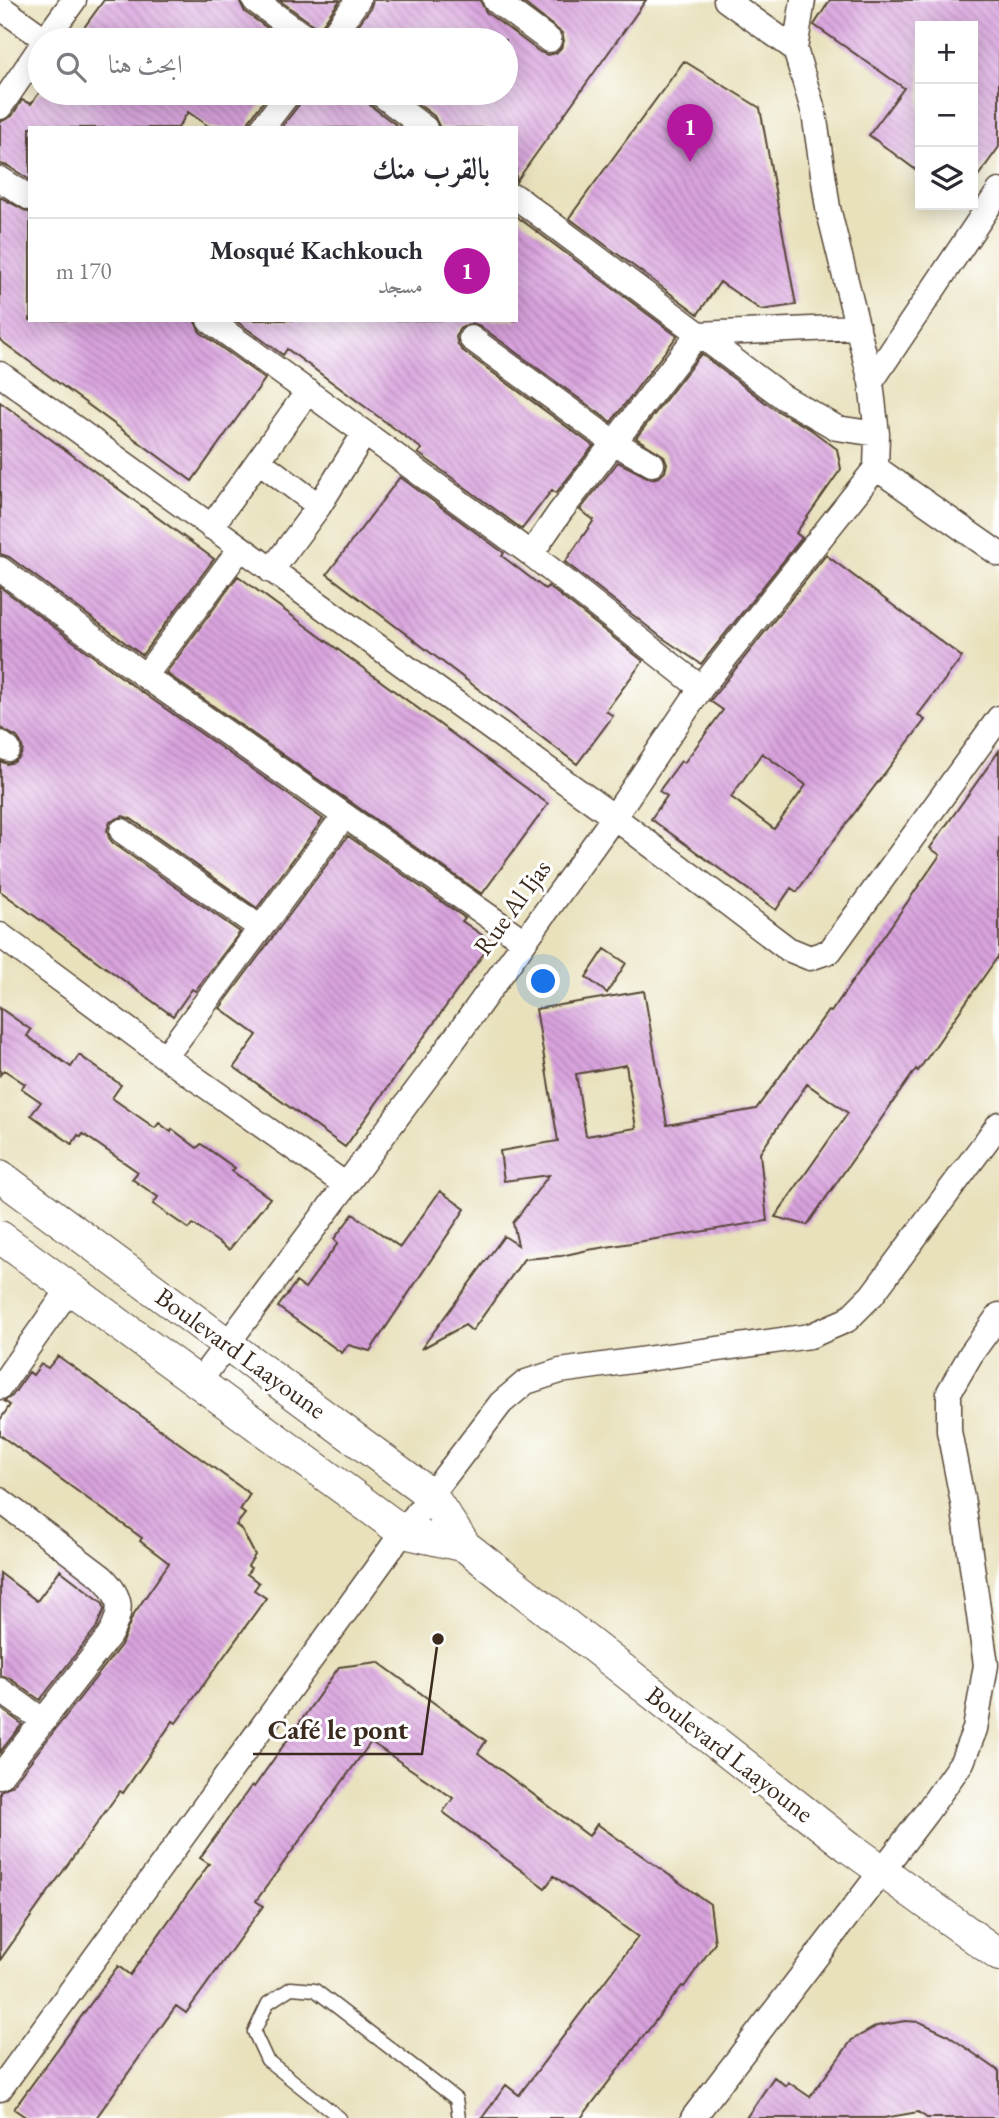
<!DOCTYPE html>
<html lang="ar">
<meta charset="utf-8">
<style>
:root{--surface:#fff;--page:#f2f2f3;--text:#2b2b33;--muted:#7c7c81;--line:#e1e1e2;--accent:#b5179e}
body{margin:0;font-family:"EB Garamond",Amiri,serif;background:var(--page);color:var(--text);direction:rtl}
.controls{position:absolute;right:21px;top:21px;display:grid;overflow:hidden;border-radius:0px;box-shadow:0 4px 18px #0003}
.controls button{width:63px;height:63px;display:grid;place-items:center;padding:0;border:0;border-bottom:2px solid var(--line);background:var(--surface);color:var(--text);font:35px sans-serif}
.you{position:absolute;left:544px;top:982px;width:24px;height:24px;margin:-18px;border:5px solid #fff;border-radius:50%;background:#1a73e8;box-shadow:0 0 0 10px #1a73e833}
.badge{display:grid;place-items:center;width:46px;height:46px;border-radius:50%;background:var(--accent);color:#fff;font-size:23px;font-weight:700}
.pin{position:absolute;translate:-50% -58px;filter:drop-shadow(0 2px 4px #0008)}
.pin::after{content:'';position:absolute;top:37px;width:24px;height:21px;background:inherit;clip-path:polygon(0 0,100% 0,50% 100%)}
.list{margin:0;padding:0;list-style:none}
h2{display:flex;justify-content:space-between;align-items:center;height:91px;margin:0;padding:0 28px;font-size:30px}
h2 small{font-size:23px;font-weight:400;color:var(--muted)}
.list li{display:grid;grid-template-columns:46px 1fr auto;gap:21px;align-items:center;box-sizing:border-box;height:105px;padding:0 28px;border-top:2px solid var(--line)}
.list b{display:block;font-size:26px;white-space:nowrap}
.list p{margin:0;font-size:23px;white-space:nowrap;color:var(--muted)}
.list em{font-size:23px;font-style:normal;color:var(--muted)}
.icon{flex:none;width:38px;height:38px;fill:none;stroke:currentColor;stroke-width:2;stroke-linecap:round;stroke-linejoin:round}
.map{position:relative;flex:none;width:999px;height:2118px;overflow:hidden;direction:ltr}
.search{position:absolute;background:var(--surface);box-shadow:0 4px 18px #0003;left:28px;top:28px;width:490px;height:77px;display:flex;align-items:center;gap:18px;box-sizing:border-box;padding:0 24px;border-radius:38px;color:var(--muted);font-size:26px}
.panel{position:absolute;background:var(--surface);box-shadow:0 4px 18px #0003;left:28px;top:126px;width:490px;height:196px;border-radius:0px;direction:rtl}
.map>svg:first-child{display:block}
</style>
<div class="map">
<svg width="999" height="2118" viewBox="0 0 999 2118">
<defs>
<pattern id="building-back-hatch" width="6" height="6" patternUnits="userSpaceOnUse" patternTransform="scale(1.75)"><rect width="6" height="6" fill="#d9a3de"/><path d="M-1 5l2 2M0 0l6 6M5-1l2 2" fill="none" stroke="#b185b3"/></pattern>
</defs>
<rect width="100%" height="100%" fill="#fff"/>
<filter id="ink" filterUnits="userSpaceOnUse"><feTurbulence type="fractalNoise" baseFrequency=".0143" numOctaves="2"/><feDisplacementMap in="SourceGraphic" scale="14" xChannelSelector="R" yChannelSelector="G"/><feConvolveMatrix kernelMatrix="1 2 1 2 8 2 1 2 1" color-interpolation-filters="sRGB"/></filter>
<filter id="wash" filterUnits="userSpaceOnUse"><feTurbulence type="fractalNoise" baseFrequency=".00686" numOctaves="4" result="noise"/><feDisplacementMap in="SourceGraphic" scale="28" xChannelSelector="R" yChannelSelector="G"/><feGaussianBlur stdDeviation="1.57" result="paint"/><feColorMatrix in="noise" values="0 0 0 0 0 0 0 0 0 0 0 0 0 0 0 0 0 1.4 0 .05"/><feComposite in="paint" operator="in"/></filter>
<g filter="url(#wash)">
<rect width="100%" height="100%" fill="#e8e1bc"/>
<g id="blocks">
<path fill="url(#building-back-hatch)" fill-rule="evenodd" d="M104,0h135l6,12 39,28h-209z
M279,0h61l-21,29z
M373,0h107l6,12 54,40 8,3 8,-2 5,-5 3,-7 -2,-8 -42,-33h126l-130,182v-54h-76l-6,-12 -31,-23h103v-53h-159l23,-31z
M830,0h169v147l-26,36v-157h-53v147l-51,-38 35,-47 -90,-63z
M684,61l76,47 36,197 -35,5 -41,-28 -22,32 -129,-96z
M39,93h231l-20,26 -3,9h-36l-23,-16 -10,16h-148v52l-22,-14 -8,-2v-42l12,-6 10,-16 9,4z
M304,93h60l6,12 30,23h-119l20,-26z
M0,197l30,16v107h164l6,12 65,47 -73,102 -192,-141z
M516,216l161,120 -66,86 -131,-96 -8,-3 -13,6 -3,8 2,8 4,5 131,96 -37,47 -4,-3 -30,39 -104,-76 4,-4 -135,-100 -4,6 -48,-35h281z
M701,354l73,55 36,20 27,20 4,20 -45,64 6,5 -101,126 -40,-27 -96,-75 29,-42 -14,-10 38,-48 33,17 8,-2 6,-5 2,-9 -3,-7 -28,-18z
M0,402l214,157 -72,96 -133,-98 -9,-3z
M400,477l104,76 -2,3 43,33 3,-3 95,75 -37,50 7,5 -36,48 -250,-190z
M826,555l136,102 -44,58 7,5 -107,141 -21,31 -6,-4 -15,22 -125,-91 16,-23 -8,-5 22,-30 3,2 39,-53 -13,-9zM762,753l44,32 -32,44 -43,-32z
M238,576l310,228 -66,90 -316,-221z
M0,587l136,101 187,131 -66,89 -126,-89 -8,-3 -13,6 -3,8 2,8 4,5 127,89 -45,59 -3,-2 -19,27 -173,-125v-130l7,3 7,-2 6,-5 3,-7 -2,-7 -4,-6 -17,-9z
M999,751v204l-81,116 -2,-2 -109,156 -32,-8 73,-104 -41,-29 -47,69 7,68 -179,29 -27,6 -37,3 -52,72 -7,-6 -44,24 83,-113 14,9 -5,-22 36,-48 -45,6 -4,-30 58,-10 -22,-132 108,-18 23,134 89,-16 72,-98 3,1 109,-157 -10,-7zM626,1065l10,63 -50,8 -10,-62z
M348,836l117,82 -3,3 30,21 -147,205 -111,-80 23,-32 -37,-27z
M605,949l21,14 -19,30 -21,-16z
M0,1008l31,22 -4,6 44,31 8,-12 42,30 -9,13 43,30 4,-5 12,9 1,-3 25,19 4,-4 34,24 -3,3 38,27 -41,52 -36,-26 -4,5 -36,-25 5,-7 -26,-18 6,-7 -55,-38 -2,3 -3,-2 -6,9 -41,-29 10,-13 -20,-14 4,-4 -21,-14 -4,5z
M440,1191l25,18 -95,142 -22,-6 -6,8 -64,-46 18,-25 9,6 33,-45 -4,-4 19,-25 47,33z
M58,1356l192,138 -10,16 5,4 -9,11 6,5 13,25 -7,11 3,2 -4,6 12,9 -5,7 12,8 -90,125 -3,-2 -50,72 -3,-2 -120,169v-169l12,-6 109,-140 12,-30 36,-52 -29,-22 2,-3 -142,-103v-15l10,-15 -6,-4 8,-5 17,-24 4,3 8,-11 7,4z
M60,1570l43,33 1,7 -8,18 -56,72 -31,-22 -9,-3v-102l37,28z
M378,1662l108,79 -8,12 111,83 8,-12 113,80 5,39 -31,44 -2,-1 -101,132h-99l24,-33 13,10 119,-158 -84,-61 -9,12 -102,-76 10,-14 -82,-56 -115,159 7,5 -77,107 -10,-7 -80,112h-69l-13,-9 104,-143 12,9 79,-111 -9,-6 52,-73 2,2 85,-120z
M0,1708l22,16 -22,28z
M905,2021l15,1 26,12 53,37v47h-72l-9,-6 -34,6h-138l28,-41 12,9 2,-4 22,15 42,-57 25,-14z"/>
</g>
</g>
<g filter="url(#ink)">
<use href="#blocks" fill-opacity="0" stroke="#554536" stroke-width="2"/>
<g fill="none" stroke-linecap="round" stroke-linejoin="round">
<g stroke="#554536" stroke-width="15">
<path id="service" d="M340,2118l-73,-58 -13,-28 14,-29 23,-15 24,2 141,109 3,19"/>
</g>
<g stroke="#554536" stroke-width="27">
<path id="minor" d="M254,0l55,40
M495,0l54,40
M726,0l69,49
M803,0l-8,49 19,64 14,95 43,174 6,52 -1,34 123,86
M0,7l46,33
M45,40l29,-40
M329,40l29,-40
M379,93l46,35
M0,107l40,-59
M262,128l27,-35
M0,179l30,19
M516,197l267,200 54,31 40,6
M209,320l322,234 170,134
M471,338l142,104 39,22
M0,374l614,443 174,132 22,9 20,-7 169,-233
M871,382l128,-191
M259,461l60,45
M211,527l97,-136
M531,554l29,-42 138,-178 160,-7
M0,569l145,107 379,265
M271,571l48,-65 45,-72
M145,676l95,-127
M0,743l8,6
M122,831l137,96
M0,935l165,122 181,128
M165,1057l179,-241
M198,1383l237,-317 179,-249 87,-129 175,-220
M0,1387l70,-99
M0,1500l102,77c21,21 21,34 7,59l-109,140
M0,1690l44,31
M0,2089l403,-557 98,-129 25,-21 34,-11 250,-35 37,-16 25,-25 127,-171
M693,2118l233,-305 36,-51 13,-33 11,-64 -23,-162 -14,-72v-39l22,-38 28,-39"/>
</g>
<g stroke="#554536" stroke-width="34">
<path id="tertiary" d="M0,1176l431,319 34,51 384,301 150,108
M0,1237l403,295 62,14"/>
</g>
<use href="#service" stroke="#fff" stroke-width="12"/>
<use href="#minor" stroke="#fff" stroke-width="24"/>
<use href="#tertiary" stroke="#fff" stroke-width="32"/>
</g>
</g>
<g text-anchor="middle" dominant-baseline="central" stroke-width="6" stroke-linejoin="round" paint-order="stroke">
<g font-size="26" fill="#3b2a1e" stroke="#fff">
<text transform="translate(512 907) rotate(-54)">Rue Al Ijas</text>
<text transform="translate(241 1353) rotate(36)">Boulevard Laayoune</text>
<text transform="translate(730 1754) rotate(38)">Boulevard Laayoune</text>
</g>
</g>
<path fill="none" stroke="#3b2a1e" stroke-width="2.5" d="M438 1639L422 1754H253"/>
<circle fill="#3b2a1e" stroke="#fff" stroke-width="2.5" cx="438" cy="1639" r="7"/>
<g font-size="28" text-anchor="middle" font-weight="bold" fill="#3b2a1e" stroke="#fff" stroke-width="6" stroke-linejoin="round" paint-order="stroke">
<text x="338" y="1739">Café le pont</text>
</g>
</svg>
<div class="controls">
<button>+</button>
<button>−</button>
<button><svg class="icon" aria-label="layers" viewBox="0 0 24 24"><path d="M12 4l9 5-9 5-9-5zM3 14l9 5 9-5"/></svg></button>
</div>
<div class="you"></div>
<div class="pin badge" style="left:690px;top:162px">1</div>
<div class="search"><svg class="icon" aria-label="search" viewBox="0 0 24 24"><circle cx="10" cy="10" r="6"/><path d="M15 15l6 6"/></svg>ابحث هنا</div>
<section class="panel">
<h2>بالقرب منك<small></small></h2>
<ul class="list">
<li><span class="badge">1</span><div><b>Mosqué Kachkouch</b><p>مسجد</p></div><em>170 m</em></li>
</ul>
</section>
</div>
